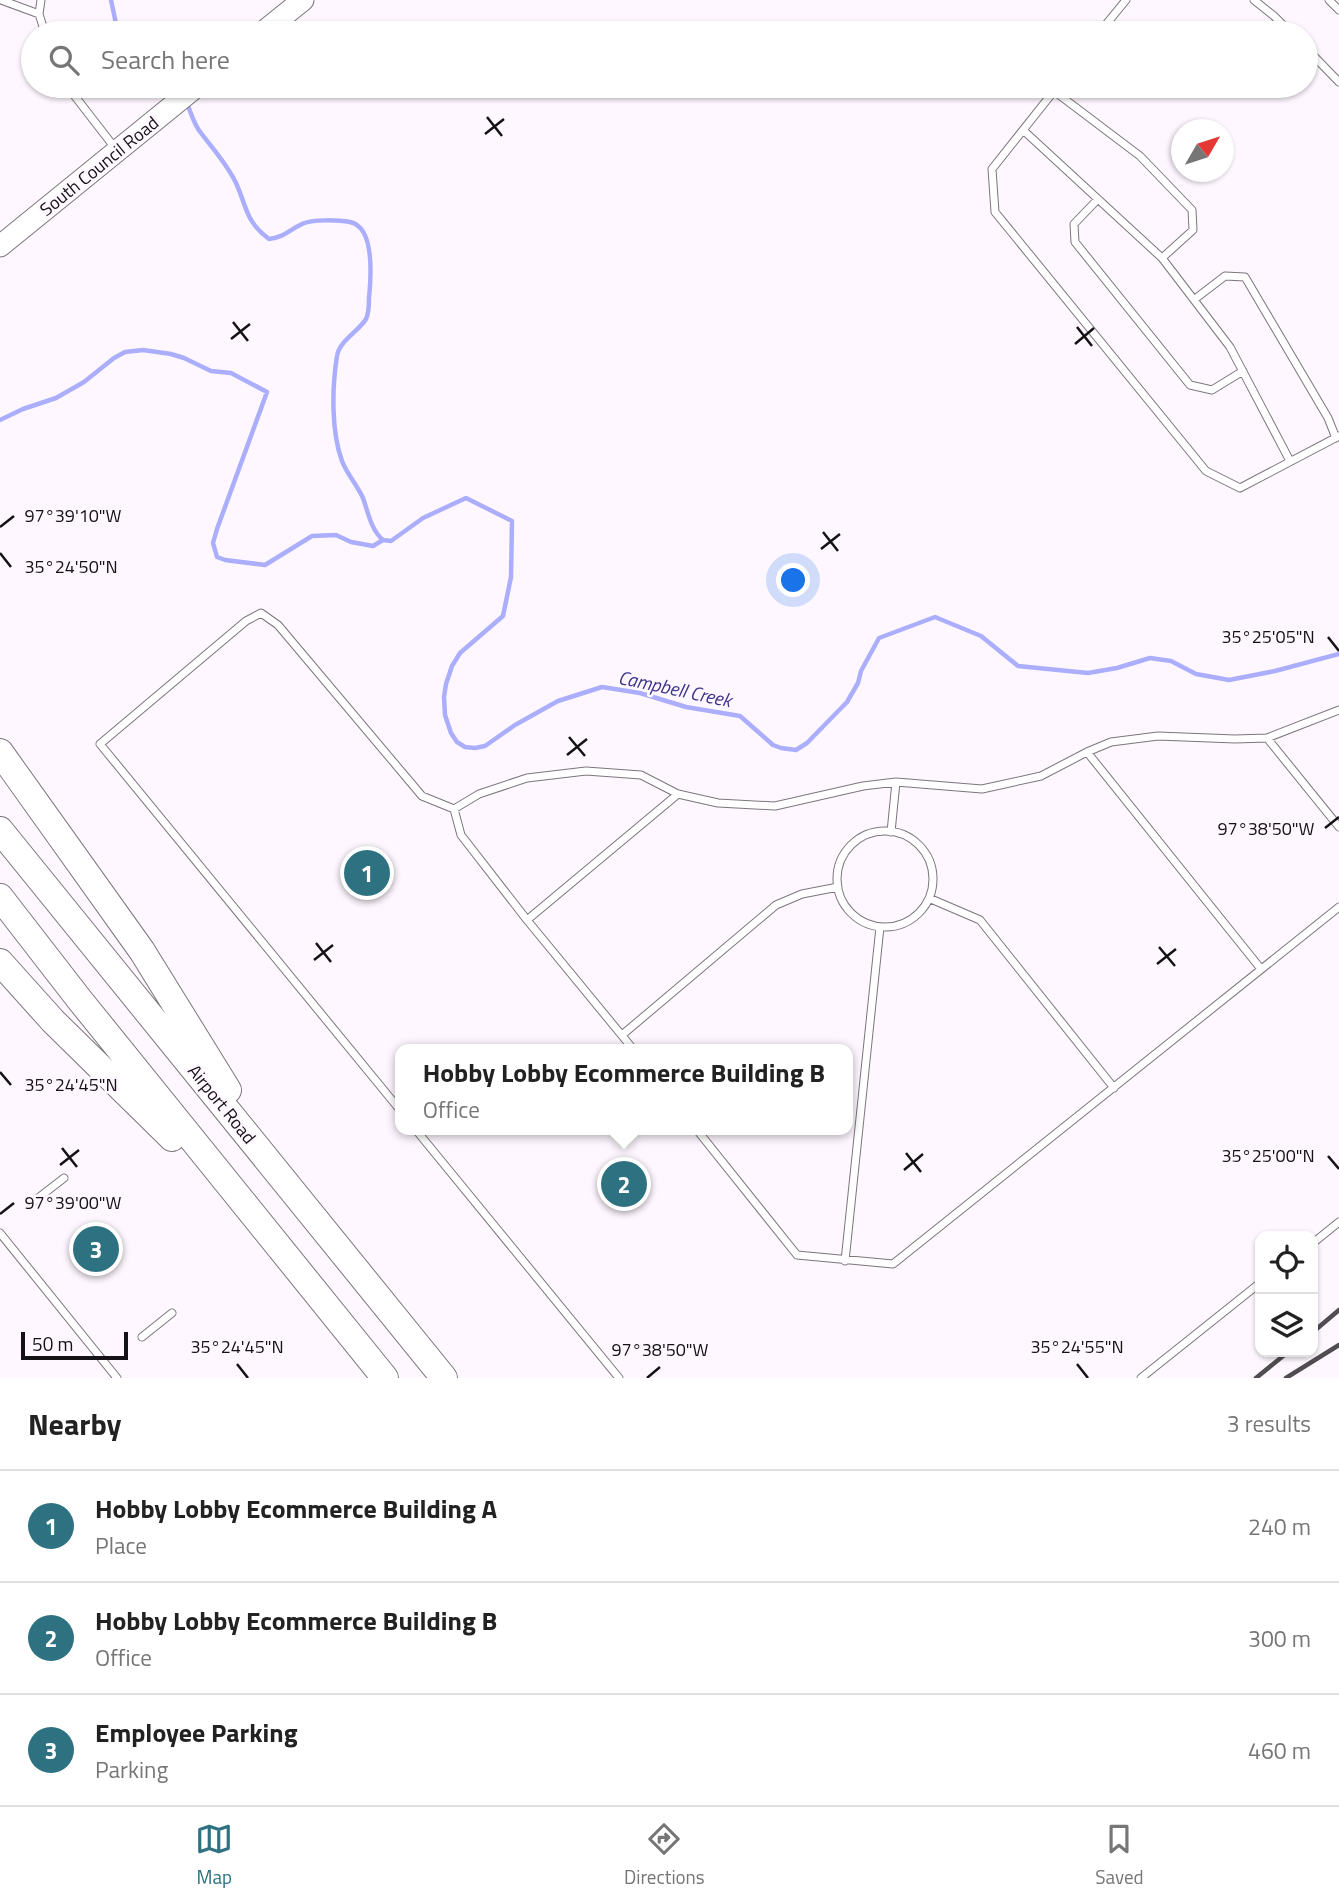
<!DOCTYPE html>
<meta charset="utf-8">
<style>
:root{--surface:#fff;--page:#f2f2f2;--text:#222;--muted:#767676;--line:#e0e0e0;--accent:#2e7282}
body{margin:0;font-family:"Titillium Web",sans-serif;background:var(--page);color:var(--text)}
.controls{position:absolute;right:21px;bottom:21px;display:grid;overflow:hidden;border-radius:14px;box-shadow:0 2px 5px #0004}
.controls button{width:63px;height:63px;display:grid;place-items:center;padding:0;border:0;border-bottom:2px solid var(--line);background:var(--surface);color:var(--text);font:35px sans-serif}
.compass{position:absolute;left:1171px;top:119px;width:63px;height:63px;border-radius:50%;background:var(--surface);box-shadow:0 2px 5px #0004;rotate:51deg}
.scale{position:absolute;left:21px;bottom:18px;width:107px;box-sizing:border-box;padding-left:7px;border:4px solid #141214;border-top:0;font-size:19px;line-height:24px;white-space:nowrap;color:#141214;-webkit-text-stroke:5px #fff7ff;paint-order:stroke}
.you{position:absolute;left:794px;top:581px;width:24px;height:24px;margin:-18px;border:5px solid #fff;border-radius:50%;background:#1a73e8;box-shadow:0 0 0 10px #1a73e833}
.badge{display:grid;place-items:center;width:46px;height:46px;border-radius:50%;background:var(--accent);color:#fff;font-size:23px;font-weight:700}
.pin{position:absolute;translate:-50% -50%;border:4px solid #fff;box-shadow:0 2px 7px #0006}
.popup{position:absolute;left:395px;top:1044px;width:458px;height:91px;box-sizing:border-box;display:grid;place-content:center;border-radius:14px;background:var(--surface);filter:drop-shadow(0 2px 5px #0005);font-size:23px;white-space:nowrap;color:var(--muted)}
.popup b{font-size:26px;color:var(--text)}
.popup::after{content:'';position:absolute;left:50%;top:100%;margin-left:-14px;border:14px solid transparent;border-top-color:var(--surface)}
.list{margin:0;padding:0;list-style:none}
h2{display:flex;justify-content:space-between;align-items:center;height:91px;margin:0;padding:0 28px;font-size:30px}
h2 small{font-size:23px;font-weight:400;color:var(--muted)}
.list li{display:grid;grid-template-columns:46px 1fr auto;gap:21px;align-items:center;box-sizing:border-box;height:112px;padding:0 28px;border-top:2px solid var(--line)}
.list b{display:block;font-size:26px;white-space:nowrap}
.list p{margin:0;font-size:23px;white-space:nowrap;color:var(--muted)}
.list em{font-size:23px;font-style:normal;color:var(--muted)}
.icon{flex:none;width:38px;height:38px;fill:none;stroke:currentColor;stroke-width:2;stroke-linecap:round;stroke-linejoin:round}
.map{position:relative;flex:none;width:1339px;height:1378px;overflow:hidden}
.search{position:absolute;background:var(--surface);box-shadow:0 2px 5px #0004;left:21px;right:21px;top:21px;height:77px;display:flex;align-items:center;gap:18px;box-sizing:border-box;padding:0 24px;border-radius:38px;color:var(--muted);font-size:26px}
.sheet{height:427px;background:var(--surface)}
nav{display:flex;justify-content:space-around;align-items:center;box-sizing:border-box;height:98px;border-top:2px solid var(--line);background:var(--surface);font-size:19px;color:var(--muted)}
nav a{display:grid;justify-items:center;gap:4px}
nav .on{color:var(--accent)}
.map>svg:first-child{display:block}
</style>
<div class="map">
<svg width="1339" height="1378" viewBox="0 0 1339 1378">
<rect width="100%" height="100%" fill="#fff7ff"/>
<g fill="none" stroke-linecap="round" stroke-linejoin="round">
<path stroke="#abaefc" stroke-width="4.5" d="M111,0l7,33
M187,103c4,10 7,22 14,30 12,16 26,31 35,50 11,24 9,38 33,56 16,-2 20,-9 33,-15 10,-5 37,-4 48,-2 25,5 21,56 19,76 0,6 0,15 -3,21 -7,12 -27,22 -29,37 -5,31 -6,75 5,105 5,13 15,24 21,37 5,14 8,32 20,42
M0,420l23,-11 33,-11 28,-16 30,-24 11,-6 18,-2 28,4 13,4 27,13 20,2 36,19 -50,137 -4,14 4,14 8,3 40,5 47,-29 24,-1 15,7 22,4 10,-6 8,1 32,-23 43,-20 46,23 -1,56 -8,39 -43,37 -8,13 -6,18 -2,13 1,18 6,18 6,9 8,5 10,1 10,-2 30,-21 43,-24 44,-14 38,6 46,14 54,9 33,29 8,3 15,2 11,-7 40,-41 11,-19 3,-12 18,-33 56,-21 46,19 37,30 70,7 29,-5 33,-10 21,3 25,13 33,6 46,-9 64,-17"/>
<g stroke="#7c767c" stroke-width="9">
<path id="lane" d="M1,0l38,14
M41,0l-2,14 6,19
M1254,0l20,16 17,17
M1329,0l10,10
M1099,33l27,-33
M1306,48l33,34
M67,86l48,62
M1058,86l-66,83 3,43 211,259 34,17 99,-52
M1023,130l139,128 31,-28 -1,-20 -52,-54 -86,-65
M1098,199l-24,25 1,18 115,143 22,5 31,-19
M1162,258l68,89 60,114
M1195,299l30,-23 20,1 83,141 8,20
M1267,738l72,89
M1087,752l174,217
M454,809l7,26 66,85 106,129
M837 879a48 48 0 1 1 96 0a48 48 0 1 1-96 0Z
M891,832l5,-50
M931,899l49,21 134,168
M527,920l151,-126
M622,1035l154,-130 26,-11 36,-7
M400,1110l-300,-366 146,-123 15,-8 17,12 144,171 32,13 25,-15 48,-16 59,-7 55,4 37,19 40,9 57,3 88,-20 33,-4 86,7 59,-13 46,-24 24,-10 47,-6 77,3 32,-1 72,-28
M416,1130l203,248
M697,1130l100,125 96,9 446,-357
M33,1202l31,-24
M0,1233l117,145
M1313,1243l26,-21
M845,1261l35,-334
M142,1337l30,-24
M1141,1378l119,-95"/>
</g>
<g stroke="#7c767c" stroke-width="23">
<path id="secondary" d="M262,33l41,-33
M0,246l197,-160"/>
</g>
<g stroke="#7c767c" stroke-width="28">
<path id="highway" d="M0,752l142,199 86,139
M0,830l444,548
M0,897l79,102 306,379
M0,962l53,59 119,117"/>
</g>
<use href="#lane" stroke="#fff" stroke-width="7"/>
<use href="#secondary" stroke="#fff" stroke-width="21"/>
<use href="#highway" stroke="#fff" stroke-width="26"/>
<path stroke="#504d50" stroke-width="4.5" d="M1313,1332l26,-22
M1256,1378l32,-26
M1286,1378l53,-33"/>
</g>
<path fill="none" stroke="#141214" stroke-width="2.5" d="M487,117l15,19M485,134l19,-15M233,322l15,19M1077,327l15,19M231,339l19,-15M1075,344l19,-16M0,527l14,-11M823,532l15,19M821,549l19,-15M0,553l11,14M1328,637l11,14M569,737l16,19M567,755l20,-16M1325,828l14,-11M316,943l15,19M1159,947l16,19M314,960l19,-15M1157,964l19,-15M0,1072l11,13M62,1148l15,19M906,1153l15,19M1328,1156l11,13M60,1165l19,-15M904,1170l19,-16M0,1214l14,-11M237,1364l11,14M1077,1364l11,14M647,1378l13,-11"/>
<g text-anchor="middle" dominant-baseline="central" stroke-width="5" stroke-linejoin="round" paint-order="stroke">
<g font-size="18" fill="#141214" stroke="#fff7ff">
<text transform="translate(99 166) rotate(-39)">South Council Road</text>
<text transform="translate(222 1104) rotate(51)">Airport Road</text>
</g>
<g font-size="19" font-style="italic" fill="#3c348c" stroke="#fff7ff">
<text transform="translate(675 688) rotate(12)">Campbell Creek</text>
</g>
</g>
<g font-size="18" text-anchor="middle" fill="#141214" stroke="#fff7ff" stroke-width="5" stroke-linejoin="round" paint-order="stroke">
<text x="73" y="522">97°39'10"W</text>
<text x="71" y="573">35°24'50"N</text>
<text x="1268" y="643">35°25'05"N</text>
<text x="1266" y="835">97°38'50"W</text>
<text x="71" y="1091">35°24'45"N</text>
<text x="1268" y="1162">35°25'00"N</text>
<text x="73" y="1209">97°39'00"W</text>
<text x="237" y="1353">35°24'45"N</text>
<text x="1077" y="1353">35°24'55"N</text>
<text x="660" y="1356">97°38'50"W</text>
</g>
</svg>
<div class="controls">
<button><svg class="icon" aria-label="locate" viewBox="0 0 24 24"><circle cx="12" cy="12" r="6"/><path d="M12 2v4M12 18v4M2 12h4M18 12h4"/></svg></button>
<button><svg class="icon" aria-label="layers" viewBox="0 0 24 24"><path d="M12 4l9 5-9 5-9-5zM3 14l9 5 9-5"/></svg></button>
</div>
<svg class="compass" viewBox="-18 -18 36 36"><path d="M0-13l5 13h-10z" fill="#e53935"/><path d="M0 13l5-13h-10z" fill="#767676"/></svg>
<div class="scale">50 m</div>
<div class="you"></div>
<div class="pin badge" style="left:367px;top:873px">1</div>
<div class="pin badge" style="left:624px;top:1184px">2</div>
<div class="popup"><b>Hobby Lobby Ecommerce Building B</b>Office</div>
<div class="pin badge" style="left:96px;top:1249px">3</div>
<div class="search"><svg class="icon" aria-label="search" viewBox="0 0 24 24"><circle cx="10" cy="10" r="6"/><path d="M15 15l6 6"/></svg>Search here</div>
</div>
<section class="sheet">
<h2>Nearby<small>3 results</small></h2>
<ul class="list">
<li><span class="badge">1</span><div><b>Hobby Lobby Ecommerce Building A</b><p>Place</p></div><em>240 m</em></li>
<li><span class="badge">2</span><div><b>Hobby Lobby Ecommerce Building B</b><p>Office</p></div><em>300 m</em></li>
<li><span class="badge">3</span><div><b>Employee Parking</b><p>Parking</p></div><em>460 m</em></li>
</ul>
</section>
<nav>
<a class="on"><svg class="icon" aria-label="map" viewBox="0 0 24 24"><path d="M3 6l6-2 6 2 6-2v14l-6 2-6-2-6 2zM9 4v14M15 6v14"/></svg>Map</a>
<a><svg class="icon" aria-label="directions" viewBox="0 0 24 24"><path d="M12 3l9 9-9 9-9-9zM9 14v-3h6M13 9l2 2-2 2"/></svg>Directions</a>
<a><svg class="icon" aria-label="saved" viewBox="0 0 24 24"><path d="M7 4h10v16l-5-4-5 4z"/></svg>Saved</a>
</nav>
